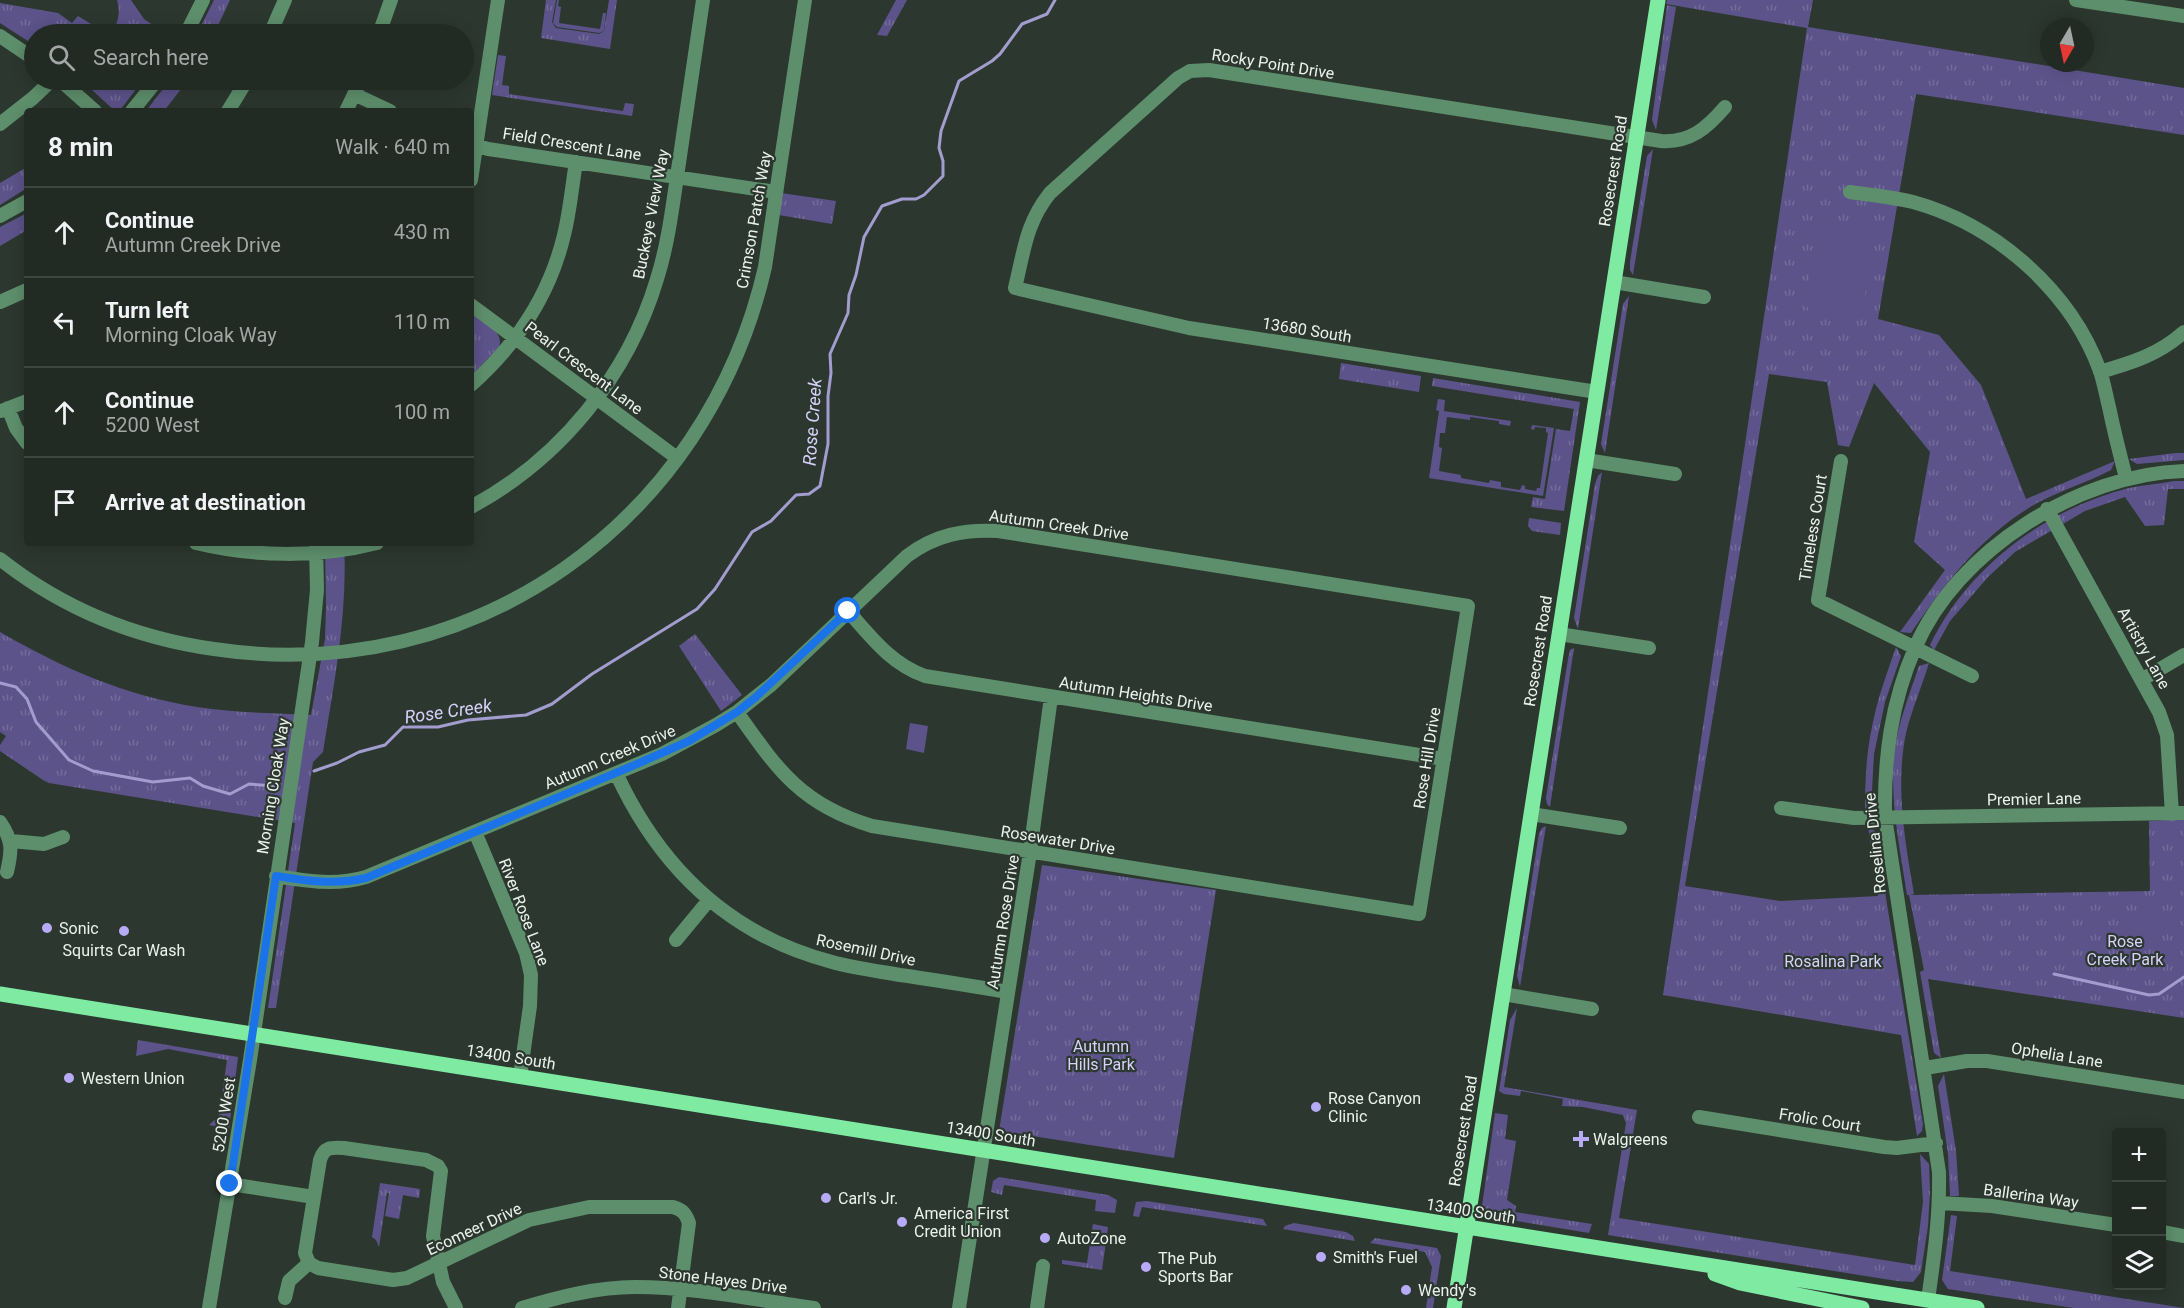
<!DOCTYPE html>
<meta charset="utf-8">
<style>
:root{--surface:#212a23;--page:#29322b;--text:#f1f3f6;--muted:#a2a7a6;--line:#3e4641}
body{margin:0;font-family:Roboto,sans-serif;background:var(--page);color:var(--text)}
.controls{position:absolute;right:18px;bottom:18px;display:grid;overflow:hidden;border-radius:6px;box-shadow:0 3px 15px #0003}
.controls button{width:54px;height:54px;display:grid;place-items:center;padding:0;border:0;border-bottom:2px solid var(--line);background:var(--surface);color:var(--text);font:30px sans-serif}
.compass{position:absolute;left:2040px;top:18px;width:54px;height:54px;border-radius:50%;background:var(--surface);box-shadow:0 3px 15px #0003;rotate:189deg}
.stop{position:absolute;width:18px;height:18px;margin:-14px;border:4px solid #1a73e8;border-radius:50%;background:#fff}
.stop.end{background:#1a73e8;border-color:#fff;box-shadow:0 2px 6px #0008}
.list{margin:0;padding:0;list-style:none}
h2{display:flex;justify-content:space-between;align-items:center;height:78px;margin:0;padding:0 24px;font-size:26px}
h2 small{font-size:20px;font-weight:400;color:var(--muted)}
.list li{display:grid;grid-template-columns:39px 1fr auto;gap:18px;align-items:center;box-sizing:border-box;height:90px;padding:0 24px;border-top:2px solid var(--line)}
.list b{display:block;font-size:22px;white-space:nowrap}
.list p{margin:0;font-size:20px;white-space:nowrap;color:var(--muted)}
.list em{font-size:20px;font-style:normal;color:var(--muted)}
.icon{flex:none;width:33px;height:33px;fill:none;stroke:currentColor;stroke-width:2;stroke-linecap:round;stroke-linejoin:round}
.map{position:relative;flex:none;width:2184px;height:1308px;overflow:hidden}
.search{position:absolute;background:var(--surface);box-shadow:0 3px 15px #0003;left:24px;top:24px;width:450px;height:66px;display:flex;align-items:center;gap:15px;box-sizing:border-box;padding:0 21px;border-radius:33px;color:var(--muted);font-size:22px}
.panel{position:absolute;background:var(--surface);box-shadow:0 3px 15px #0003;left:24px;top:108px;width:450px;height:438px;border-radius:6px}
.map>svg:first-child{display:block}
</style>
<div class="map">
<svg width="2184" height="1308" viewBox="0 0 2184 1308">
<defs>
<pattern id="grass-tufts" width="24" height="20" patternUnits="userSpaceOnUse" patternTransform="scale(1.5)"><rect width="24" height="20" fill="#5c538a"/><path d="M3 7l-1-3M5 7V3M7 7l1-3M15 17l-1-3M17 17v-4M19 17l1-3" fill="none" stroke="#746c9b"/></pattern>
</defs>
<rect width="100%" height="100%" fill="#2c382f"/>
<path fill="url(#grass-tufts)" d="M117,0h14l13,19 22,15h-56c8,-10 11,-21 7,-34z
M214,0h16l-16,34h-17z
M546,0h10l-4,22 4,6 43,6 5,-3 5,-31h8l-7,49 -69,-11z
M896,0h11l-20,36 -10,-1z
M1667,0h146l-5,27 376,61v47l-268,-41 -38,225 61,16 42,50 45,114 89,-38 -4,9c-23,12 -49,20 -72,32 -56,31 -93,80 -128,131l-11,-1 45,-62 -31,-28 16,-90 -56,-69 -25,64 -11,-2 -11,-63 -58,-8 -84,512 95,15 98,-5 -10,-70 7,5 48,293 -1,7 -5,5 -16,-101 -238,-40 144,-967 -141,-24z
M0,3l58,10 14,10 6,-7 13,8v7l-4,3h-53v11l-34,-22z
M1667,5l9,2 -20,123 -4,-10z
M498,55l8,1 -4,29 7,1v8l114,17 2,-8 9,1 -2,12 -140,-21z
M81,80h62l-22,29 -6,2z
M170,80h18l-24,31h-18z
M1653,149l-20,126 -3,-5v-8l17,-106z
M27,167v21l-27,17v-22z
M781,193l55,8 -4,23 -53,-9z
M27,213v17l-27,16v-19z
M1629,296l-24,157 -4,-9 22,-140z
M471,313c11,9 34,18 28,34l-28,29z
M1341,363l80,13 -2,16 -80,-13z
M1433,378l147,24 -16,109 -33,-4 2,-10 12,2 11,-70 14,2 4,-22 -142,-23z
M2175,453h9v7l-47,4 -8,-5z
M1602,472l-24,157 -4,-11 21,-134 3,-8z
M2174,481h10v8h-16l-4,36 -19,1 -20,-29 -40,14 -70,41 -27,25 -38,44 -16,29 -4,-5c37,-77 115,-136 199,-157 14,-3 30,-4 45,-7z
M1529,518l32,5 -1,12 -28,-4 -4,-5z
M325,543h19c4,71 -10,140 -21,209l-10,10 -4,26 -33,220h-8l27,-185 -246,-40 -6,-3 -43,-29v-6l6,-9 -6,-4v-100c62,36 126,64 197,75 38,6 76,6 114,8l14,-76 1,-32z
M695,634l47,61 -21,16 -42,-65z
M1896,647l5,9 -16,46 -11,52 -3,54 -6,3c0,-28 1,-56 7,-84 5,-27 15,-54 24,-80z
M1574,648l-24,159 -3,-3 -1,-6 22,-139 2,-9z
M1929,663c-7,23 -17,46 -23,70 -11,54 -1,108 8,161l-4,1 240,-4 -1,-70 35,-2v199l-256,-39 13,79 -7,-5 -14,-81 4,-2 -15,-75h-2c-7,-46 -17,-92 -13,-139 3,-31 15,-60 25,-90z
M1546,826l-26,161 -3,-11 22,-143 3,-5z
M1042,865l174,25 -42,268 -175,-27z
M1517,1008l-13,79 133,23 -18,108 296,47 8,-63 -3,-48 9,10 1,28 -2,34 -7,46 -8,10 -16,-1 -289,-46 18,-112 -3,-8 -40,-8 -21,-1 1,-7 -42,-8 -1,5 -16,-2 -5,-3 11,-71z
M138,1040l100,17 -9,72 -20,-4 10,-9 8,-56 -59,-11 -32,7z
M1944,1074l12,77 3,45h-9l-2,-42 -10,-68z
M1495,1113l13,2 -3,24 11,2 -9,59 9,6 -1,6 77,12 -3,9 -102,-17 -5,-10z
M999,1177l109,18 9,5 -2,13 -20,-2 1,-11 -92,-15 -2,10 -11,-3 2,-11z
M380,1183l40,6 -1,9 -16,-3 -4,24 -14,-3 4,-23h-2l-8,54 -3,-7 -4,-3z
M1147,1201l116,18 4,7 -125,-19 -3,10 -6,-1 3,-14z
M1951,1215l6,1 -7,55 234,37h-110l-126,-19 -6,-9z
M1294,1223l52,9 7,4 2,5 -72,-12 2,-3z
M1093,1224l15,3 -6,43 -40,-6v-4l25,3z
M1375,1238l62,10 4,8 -8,52h-7l6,-41 -7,-15 -55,-9z"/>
<path fill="#5c538a" d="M557,0h2l-1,6 3,1 -2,16 41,6 3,-16h3l-2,18 -5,2 -42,-6 -4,-4z
M1822,222l46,7 6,10 -12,74 -7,6 -44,-7 -5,-7 11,-78z
M1438,399l7,1 -1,11 67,10 -1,5 -11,-2v-3l-29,-4v3l-23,-3 -2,16h-5l-1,14 3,1 -3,23 22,4v3l28,5 1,-3 11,2v5l19,3 2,-5 3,1v3l11,2 1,-3h3l8,-55 -2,-1v-4l-11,-1 -1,3 -3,-1 1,-4 22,3 -11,68 -114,-18 10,-67 -3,-1z
M910,723l18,3 -4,27 -18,-4z
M2156,911l9,22 -34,14 -9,-22z"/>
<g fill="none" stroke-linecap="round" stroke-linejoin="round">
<path stroke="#a39dcf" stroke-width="3" d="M0,683l16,4 11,12 9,23 33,38 24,11 60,11 37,-4 13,8 27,8 19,-10 25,2
M314,771l23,-8 22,-11 26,-7 18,-18h35l30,-7 58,-5 26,-11 40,-30 105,-65 18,-20 37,-57 19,-11 25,-26 13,-1 11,-8 8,-42v-48l3,-23 -1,-19 18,-41 1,-18 7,-20 8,-38 18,-31 20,-7h14l8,-4 19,-19v-15l-4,-13 2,-17 18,-50 33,-20 8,-7 22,-30 25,-10 8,-14
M2054,974l95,21 10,-1 25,-17"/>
<path stroke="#5e8f6c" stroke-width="14" d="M2076,0l108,16
M186,34l17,-34
M270,34l15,-34
M379,34l12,-34
M0,36l34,23
M60,80l35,31
M354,94l36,17
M132,111l25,-31
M228,111l19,-31
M346,111l15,-31
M0,124l33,-26 19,-18
M471,144l17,5 288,43
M471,180l27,-180
M1850,192c21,3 43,5 63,10 83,23 158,89 187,169 4,12 6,24 9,36 5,24 11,48 17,71
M0,216l27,-15
M1614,282l90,15
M0,302l27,-12
M471,305l206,153
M2100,372c33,-10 58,-17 84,-40
M471,385c45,-40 79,-91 93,-150 6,-24 8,-49 12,-73
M1597,392l-408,-64 -174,-40c9,-37 11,-65 35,-95l128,-115 12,-7 19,-1 452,71c29,2 46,-13 64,-34
M8,408l8,20 11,15
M1,411l26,-10
M1586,460l89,14
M1841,461l-23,139 154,76
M471,507c89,-48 157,-131 186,-228 12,-38 16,-77 22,-116 8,-55 16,-109 24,-163
M2047,509l112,203 8,23 5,79
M196,543c58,14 123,15 181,0
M0,559c62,49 136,79 214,90 260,39 493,-128 551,-382l40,-267
M848,611c23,26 43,53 77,65l519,83
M1559,634l90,14
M2143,679l41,-24
M616,773c44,95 113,162 216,189 22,6 45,9 68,13 36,5 72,11 108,17
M1781,808l73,10 330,-5
M1531,814l89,14
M0,822c13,19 12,28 7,50
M475,832l51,121 5,22 -1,31 -10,71
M11,841l33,3 19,-7
M276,876c31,5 59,10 90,1l296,-123 54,-29 21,-13 34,-27 136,-129c28,-21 57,-27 91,-25l470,75 -49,308 -547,-88c-71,-21 -95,-57 -135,-114
M676,940l33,-40
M1503,994l89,15
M1925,1068l42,-7h20l197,31
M1699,1117l185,30 13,1 39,-5
M230,1184l84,13
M1940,1203l52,3 124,19
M2162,1232l22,4
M309,1263l9,5 75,12 14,-2 122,-58 60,-13h84c10,3 13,7 16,16l-11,85
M309,1263l-4,-10 15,-93c4,-13 11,-13 24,-12l82,12 12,6 3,5 -8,65 10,46 13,26
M285,1298l4,-17 20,-18
M1928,1300c6,-43 12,-84 11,-128l-54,-355c-1,-59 6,-114 30,-169 42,-98 164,-174 269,-177
M209,1308l41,-248 62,-418 5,-52 -1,-47
M522,1308c37,-11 75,-21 113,-21 60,0 120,13 179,21
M959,1308l71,-456 21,-155
M1037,1308l6,-42"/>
<path stroke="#7feba2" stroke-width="15" d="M0,994l1977,314
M1715,1274l25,9 122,25
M1454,1308l204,-1308"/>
</g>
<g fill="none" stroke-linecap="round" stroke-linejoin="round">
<path stroke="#1a73e8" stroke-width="8" d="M230,1184l46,-308c31,5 59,9 90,2l271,-114 52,-23 48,-29 19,-15 92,-86"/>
</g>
<g fill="#b7abf8" stroke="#2c382f" stroke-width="2">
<circle cx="47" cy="928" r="6"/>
<circle cx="124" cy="931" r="6"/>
<circle cx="69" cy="1078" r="6"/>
<circle cx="1316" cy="1107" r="6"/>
<path d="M1578 1130h6v6h6v6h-6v6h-6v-6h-6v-6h6z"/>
<circle cx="826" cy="1198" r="6"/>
<circle cx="902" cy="1222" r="6"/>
<circle cx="1045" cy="1238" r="6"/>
<circle cx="1321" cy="1257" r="6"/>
<circle cx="1146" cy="1267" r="6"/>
<circle cx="1406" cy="1290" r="6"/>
</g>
<g text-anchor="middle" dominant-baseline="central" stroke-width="4.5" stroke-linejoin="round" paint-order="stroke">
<g font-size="16" fill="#eaf2ec" stroke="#2c382f">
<text transform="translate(1273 64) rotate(9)">Rocky Point Drive</text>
<text transform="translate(572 144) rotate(9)">Field Crescent Lane</text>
<text transform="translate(1613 171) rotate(-81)">Rosecrest Road</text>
<text transform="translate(651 214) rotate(-79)">Buckeye View Way</text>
<text transform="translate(754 220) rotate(-80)">Crimson Patch Way</text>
<text transform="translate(1307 330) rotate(9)">13680 South</text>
<text transform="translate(584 368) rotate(37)">Pearl Crescent Lane</text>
<text transform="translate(1059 525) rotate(8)">Autumn Creek Drive</text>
<text transform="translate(1813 528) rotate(-81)">Timeless Court</text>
<text transform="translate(2144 648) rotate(61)">Artistry Lane</text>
<text transform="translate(1538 651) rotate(-81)">Rosecrest Road</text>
<text transform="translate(1136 694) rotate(9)">Autumn Heights Drive</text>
<text transform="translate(610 757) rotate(-23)">Autumn Creek Drive</text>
<text transform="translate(1427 758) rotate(-81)">Rose Hill Drive</text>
<text transform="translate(273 786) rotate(-81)">Morning Cloak Way</text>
<text transform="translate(2034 799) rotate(-1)">Premier Lane</text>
<text transform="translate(1058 840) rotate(9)">Rosewater Drive</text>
<text transform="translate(1875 843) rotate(-96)">Roselina Drive</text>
<text transform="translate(524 912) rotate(69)">River Rose Lane</text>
<text transform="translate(1003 922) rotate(-81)">Autumn Rose Drive</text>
<text transform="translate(866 950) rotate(12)">Rosemill Drive</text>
<text transform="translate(2057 1055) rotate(9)">Ophelia Lane</text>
<text transform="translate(511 1057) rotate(9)">13400 South</text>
<text transform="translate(224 1115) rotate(-81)">5200 West</text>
<text transform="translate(1820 1120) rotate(9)">Frolic Court</text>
<text transform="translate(1463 1131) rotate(-81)">Rosecrest Road</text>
<text transform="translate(991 1134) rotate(9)">13400 South</text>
<text transform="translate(2031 1196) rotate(8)">Ballerina Way</text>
<text transform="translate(1471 1211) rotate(9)">13400 South</text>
<text transform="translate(474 1229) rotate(-25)">Ecomeer Drive</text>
<text transform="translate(723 1280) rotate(7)">Stone Hayes Drive</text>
</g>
<g font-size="16" fill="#eaf2ec" stroke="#2c382f" text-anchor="start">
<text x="59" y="928">Sonic</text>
<text x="124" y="950" text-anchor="middle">Squirts Car Wash</text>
<text x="81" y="1078">Western Union</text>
<text x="1328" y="1098">Rose Canyon<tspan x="1328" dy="18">Clinic</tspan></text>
<text x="1593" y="1139">Walgreens</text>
<text x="838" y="1198">Carl's Jr.</text>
<text x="914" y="1213">America First<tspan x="914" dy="18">Credit Union</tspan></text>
<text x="1057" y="1238">AutoZone</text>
<text x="1333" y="1257">Smith's Fuel</text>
<text x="1158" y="1258">The Pub<tspan x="1158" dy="18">Sports Bar</tspan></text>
<text x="1418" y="1290">Wendy's</text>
</g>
<g font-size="16" fill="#d6d2fa" stroke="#2c382f">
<text x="2125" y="941">Rose<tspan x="2125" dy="18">Creek Park</tspan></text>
<text x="1833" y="961">Rosalina Park</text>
<text x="1101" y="1046">Autumn<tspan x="1101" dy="18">Hills Park</tspan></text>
</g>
<g font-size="18" font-style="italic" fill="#d5d0f8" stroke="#2c382f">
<text transform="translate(812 422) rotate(-86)">Rose Creek</text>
<text transform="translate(448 711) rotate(-8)">Rose Creek</text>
</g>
</g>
</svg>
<div class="controls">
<button>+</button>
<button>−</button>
<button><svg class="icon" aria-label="layers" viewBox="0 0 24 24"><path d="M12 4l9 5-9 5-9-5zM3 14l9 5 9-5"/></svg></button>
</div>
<svg class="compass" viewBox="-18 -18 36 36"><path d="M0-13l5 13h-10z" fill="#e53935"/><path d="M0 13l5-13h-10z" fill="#a2a7a6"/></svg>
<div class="stop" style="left:848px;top:611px"></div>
<div class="stop end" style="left:230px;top:1184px"></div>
<div class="search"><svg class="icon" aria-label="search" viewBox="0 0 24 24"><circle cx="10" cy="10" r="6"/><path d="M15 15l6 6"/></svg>Search here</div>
<section class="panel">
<h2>8 min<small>Walk · 640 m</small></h2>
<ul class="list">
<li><svg class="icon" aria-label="ahead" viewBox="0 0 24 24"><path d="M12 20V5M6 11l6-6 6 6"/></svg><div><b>Continue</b><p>Autumn Creek Drive</p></div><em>430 m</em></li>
<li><svg class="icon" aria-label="left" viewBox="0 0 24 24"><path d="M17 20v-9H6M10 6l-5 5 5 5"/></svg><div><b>Turn left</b><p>Morning Cloak Way</p></div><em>110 m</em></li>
<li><svg class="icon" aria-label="ahead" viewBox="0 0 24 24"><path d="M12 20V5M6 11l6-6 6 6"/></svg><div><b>Continue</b><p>5200 West</p></div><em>100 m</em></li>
<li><svg class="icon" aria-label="arrive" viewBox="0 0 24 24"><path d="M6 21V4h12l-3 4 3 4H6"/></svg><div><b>Arrive at destination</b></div></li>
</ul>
</section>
</div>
